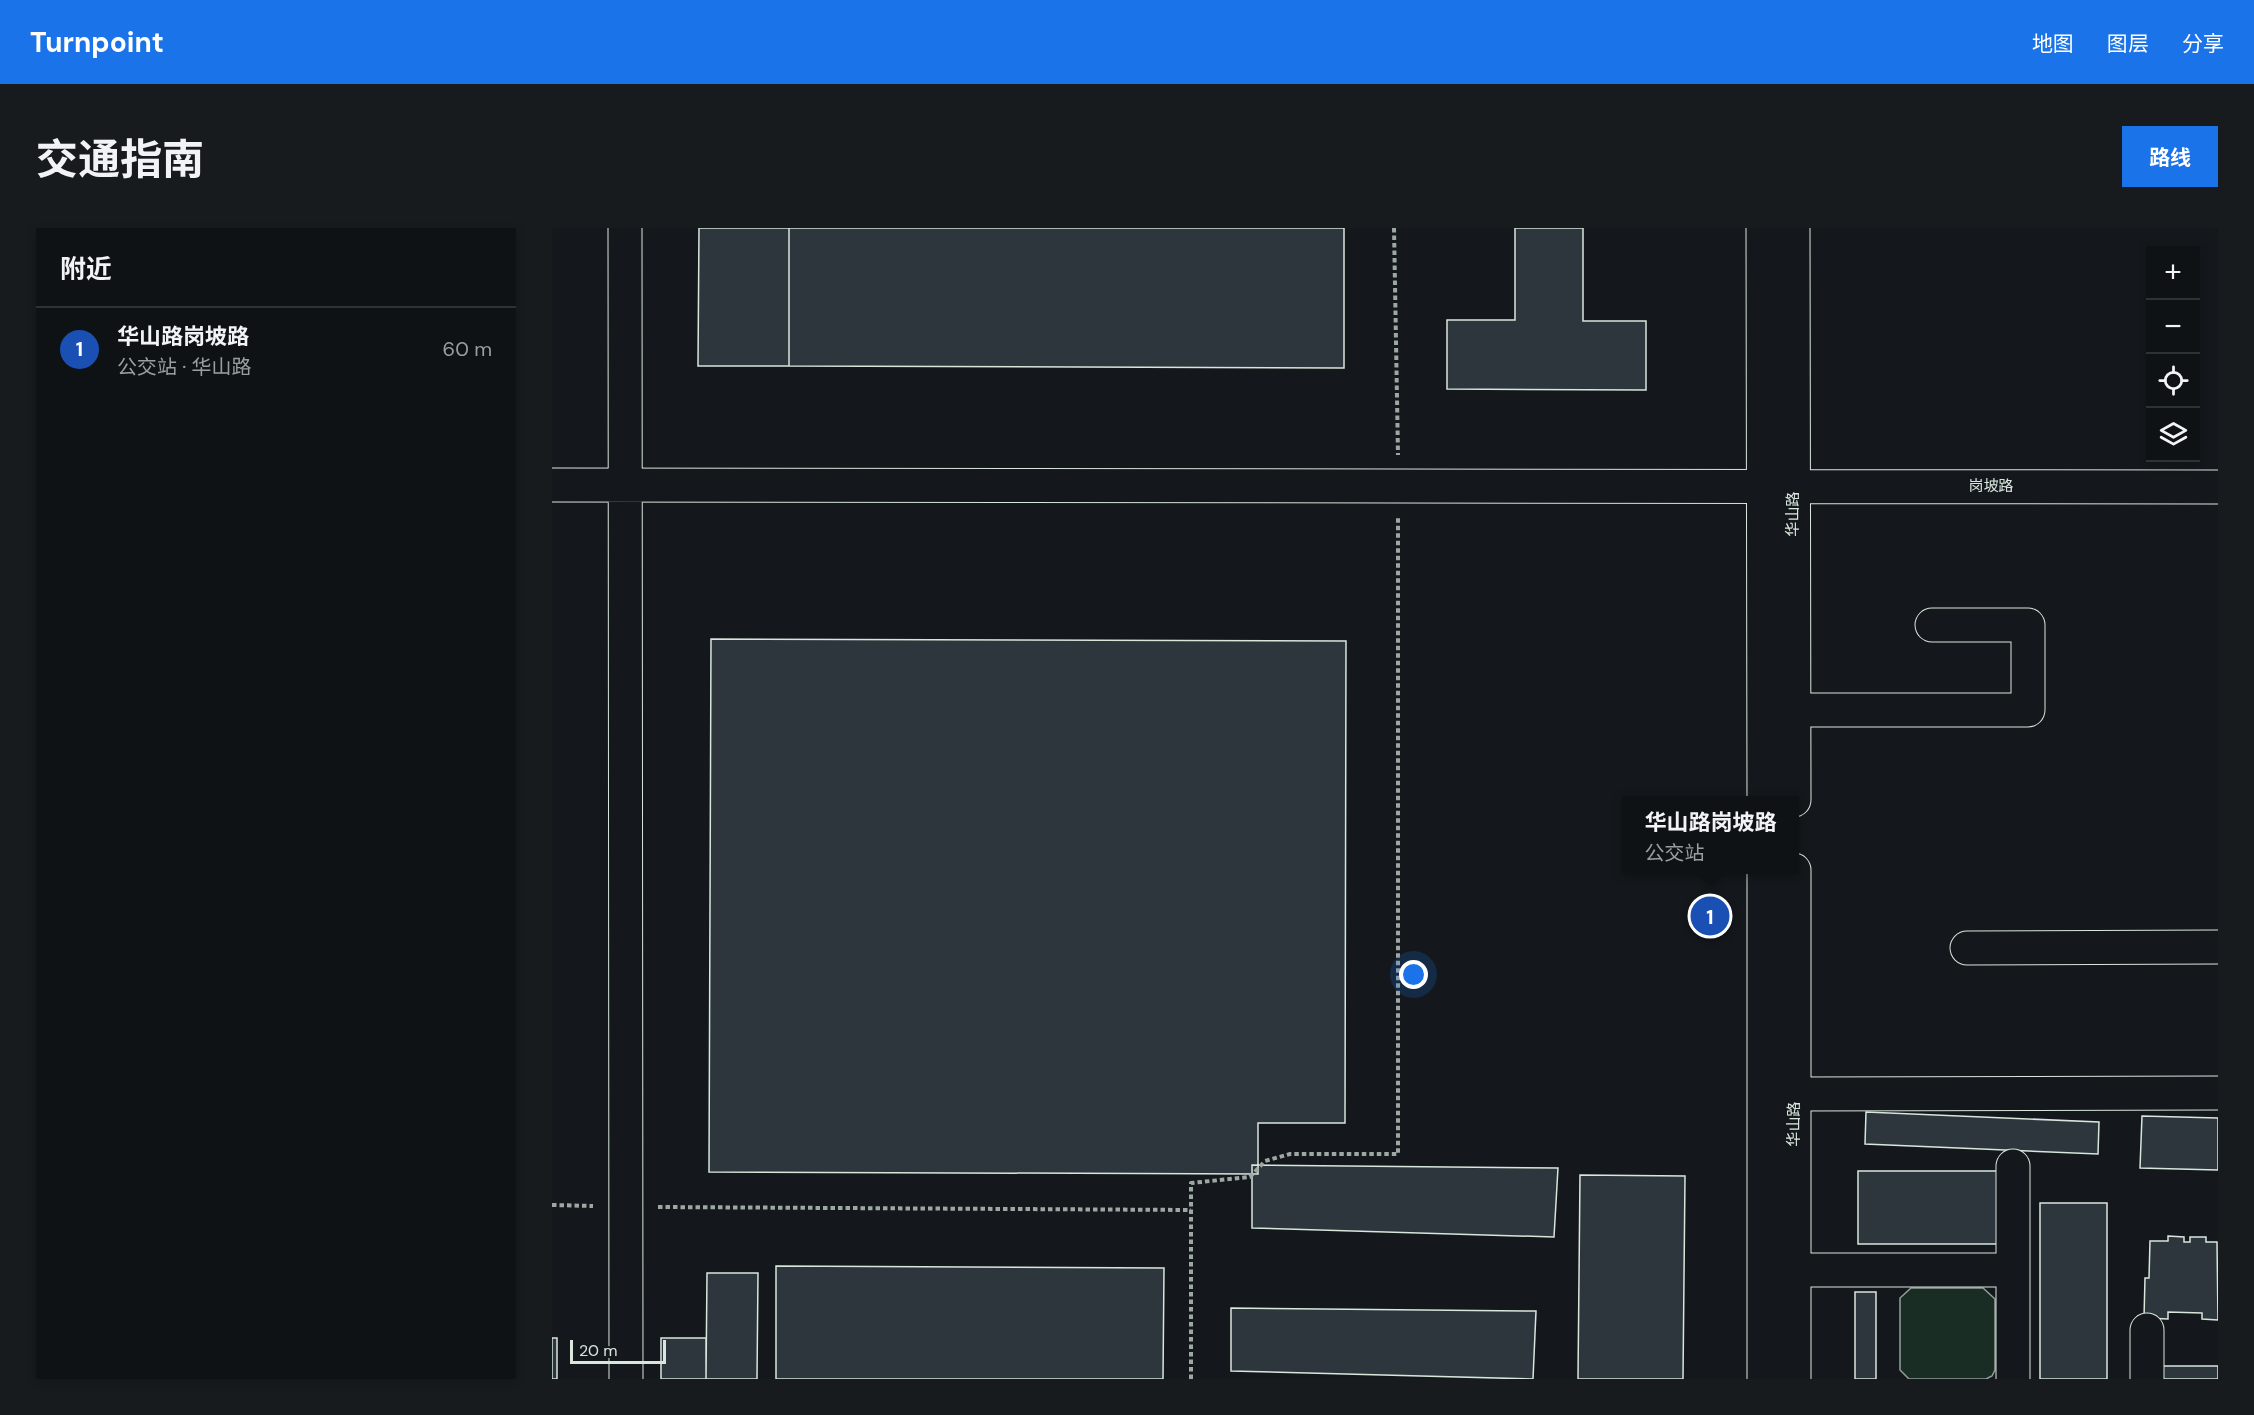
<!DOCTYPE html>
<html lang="zh">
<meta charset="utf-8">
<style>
:root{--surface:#0f1215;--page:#181b1e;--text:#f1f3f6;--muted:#9b9ea0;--line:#2f3234;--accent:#1a73e8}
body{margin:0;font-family:"DM Sans","Noto Sans SC",sans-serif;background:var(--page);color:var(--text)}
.controls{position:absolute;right:18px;top:18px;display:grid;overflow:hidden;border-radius:0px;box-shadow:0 3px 9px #0003}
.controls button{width:54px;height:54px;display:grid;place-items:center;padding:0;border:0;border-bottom:2px solid var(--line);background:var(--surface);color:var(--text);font:30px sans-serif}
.scale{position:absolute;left:18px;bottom:15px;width:96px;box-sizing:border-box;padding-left:6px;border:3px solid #d8e6dc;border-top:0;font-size:16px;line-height:21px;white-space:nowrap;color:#d8e6dc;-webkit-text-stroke:4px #14181c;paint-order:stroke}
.you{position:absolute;left:862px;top:747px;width:21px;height:21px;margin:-15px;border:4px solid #fff;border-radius:50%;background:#1a73e8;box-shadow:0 0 0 9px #1a73e833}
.badge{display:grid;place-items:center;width:39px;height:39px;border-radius:50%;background:var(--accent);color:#fff;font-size:20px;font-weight:700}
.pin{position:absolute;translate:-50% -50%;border:3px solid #fff;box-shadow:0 2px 6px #0006}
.popup{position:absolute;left:1070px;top:568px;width:177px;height:78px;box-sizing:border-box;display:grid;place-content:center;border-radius:0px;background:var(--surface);filter:drop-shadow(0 2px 4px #0005);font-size:20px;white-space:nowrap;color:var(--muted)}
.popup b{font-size:22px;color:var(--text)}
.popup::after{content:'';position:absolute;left:50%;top:100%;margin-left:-12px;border:12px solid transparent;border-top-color:var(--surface)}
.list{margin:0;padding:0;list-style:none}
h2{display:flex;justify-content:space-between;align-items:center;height:78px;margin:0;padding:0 24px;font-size:26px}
h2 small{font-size:20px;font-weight:400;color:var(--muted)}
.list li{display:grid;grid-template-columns:39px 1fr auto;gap:18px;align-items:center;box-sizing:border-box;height:84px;padding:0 24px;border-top:2px solid var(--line)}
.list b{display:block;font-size:22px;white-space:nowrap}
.list p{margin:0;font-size:20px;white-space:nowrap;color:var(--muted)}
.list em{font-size:20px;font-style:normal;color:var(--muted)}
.icon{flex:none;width:33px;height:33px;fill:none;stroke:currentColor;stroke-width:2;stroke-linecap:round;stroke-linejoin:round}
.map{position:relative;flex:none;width:1666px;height:1151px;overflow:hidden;border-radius:0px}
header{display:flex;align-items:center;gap:36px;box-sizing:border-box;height:84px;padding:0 30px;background:var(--accent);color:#fff}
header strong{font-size:28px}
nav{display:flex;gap:33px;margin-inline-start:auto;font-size:21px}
.intro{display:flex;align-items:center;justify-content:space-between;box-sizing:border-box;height:144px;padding:0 36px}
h1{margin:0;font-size:42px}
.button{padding:15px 27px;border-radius:0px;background:var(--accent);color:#fff;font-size:21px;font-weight:700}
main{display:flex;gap:36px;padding:0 36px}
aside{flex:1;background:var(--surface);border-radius:0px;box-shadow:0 3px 9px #0003}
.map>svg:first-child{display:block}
</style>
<header>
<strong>Turnpoint</strong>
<nav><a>地图</a><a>图层</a><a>分享</a></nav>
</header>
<div class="intro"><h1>交通指南</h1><a class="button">路线</a></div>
<main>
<aside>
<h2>附近<small></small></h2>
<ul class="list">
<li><span class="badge" style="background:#1a4fb4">1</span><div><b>华山路岗坡路</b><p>公交站 · 华山路</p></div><em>60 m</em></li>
</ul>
</aside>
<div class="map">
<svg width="1666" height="1151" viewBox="0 0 1666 1151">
<rect width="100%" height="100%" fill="#14181c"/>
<path fill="#1a2d24" stroke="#939e99" stroke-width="1.5" d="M1359,1060h72l12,11v71l-3,6 -6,3h-77l-9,-9v-72z"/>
<path fill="#2c363c" stroke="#d8e6dc" stroke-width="1.5" d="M147,0h90v138h-91z
M237,0h555v140l-555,-2z
M963,0h68v93h63v69l-199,-1v-69h68z
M159,411l635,2 -1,482h-87v51l-549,-2z
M1314,884l233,10 -1,32 -233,-10z
M1590,888l76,2v52l-78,-2z
M700,937l306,3 -4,69 -302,-9z
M1306,943h142v73h-142z
M1028,947l105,1 -2,203h-105z
M1488,975h67v176h-67z
M1616,1008l16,1v5h6v-5h16v5h11l1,78 -16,-1v-6l-34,-1v7l-24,-1 1,-40h4l1,-37h18z
M224,1038l388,2 -1,111h-387z
M155,1045h51l-1,106h-51z
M1303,1064h21v87h-21z
M679,1080l305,3 -3,68 -302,-8z
M0,1110h5v41h-5z
M109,1110h45v41h-45z
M1611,1138h55v13h-55z"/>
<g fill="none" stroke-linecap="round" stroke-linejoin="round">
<g stroke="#d8e6dc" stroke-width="35">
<path id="minor" d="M73,0l1,1151
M1211,0l1,572
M1241,0l1,572
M0,257l1666,2
M1242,482h234v-85h-96
M1212,642v509
M1242,642v509
M1415,720l251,-1
M1242,866l424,-1
M1461,938v213
M1242,1042h219
M1595,1102v49"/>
</g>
<path stroke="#9da8a2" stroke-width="4" stroke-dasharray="4.5 3" stroke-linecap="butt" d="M842,0l4,227
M0,977l41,1
M106,979l533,3
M639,1151v-196l59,-6 15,-16 25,-7h108v-637"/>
<use href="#minor" stroke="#14181c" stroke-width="33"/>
</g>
<g text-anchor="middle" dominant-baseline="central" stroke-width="4.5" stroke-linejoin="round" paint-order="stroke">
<g font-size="15" fill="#d8e6dc" stroke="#14181c">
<text x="1439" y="258">岗坡路</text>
<text transform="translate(1241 286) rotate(-90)">华山路</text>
<text transform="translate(1242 896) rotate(-90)">华山路</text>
</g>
</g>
</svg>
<div class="controls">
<button>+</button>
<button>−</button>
<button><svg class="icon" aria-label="locate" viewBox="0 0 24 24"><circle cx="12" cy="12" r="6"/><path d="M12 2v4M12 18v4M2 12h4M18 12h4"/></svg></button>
<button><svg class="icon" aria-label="layers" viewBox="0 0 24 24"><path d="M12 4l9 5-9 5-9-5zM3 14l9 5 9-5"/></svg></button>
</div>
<div class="scale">20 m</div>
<div class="you"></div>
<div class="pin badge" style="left:1158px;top:688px;background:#1a4fb4">1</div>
<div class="popup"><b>华山路岗坡路</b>公交站</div>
</div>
</main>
